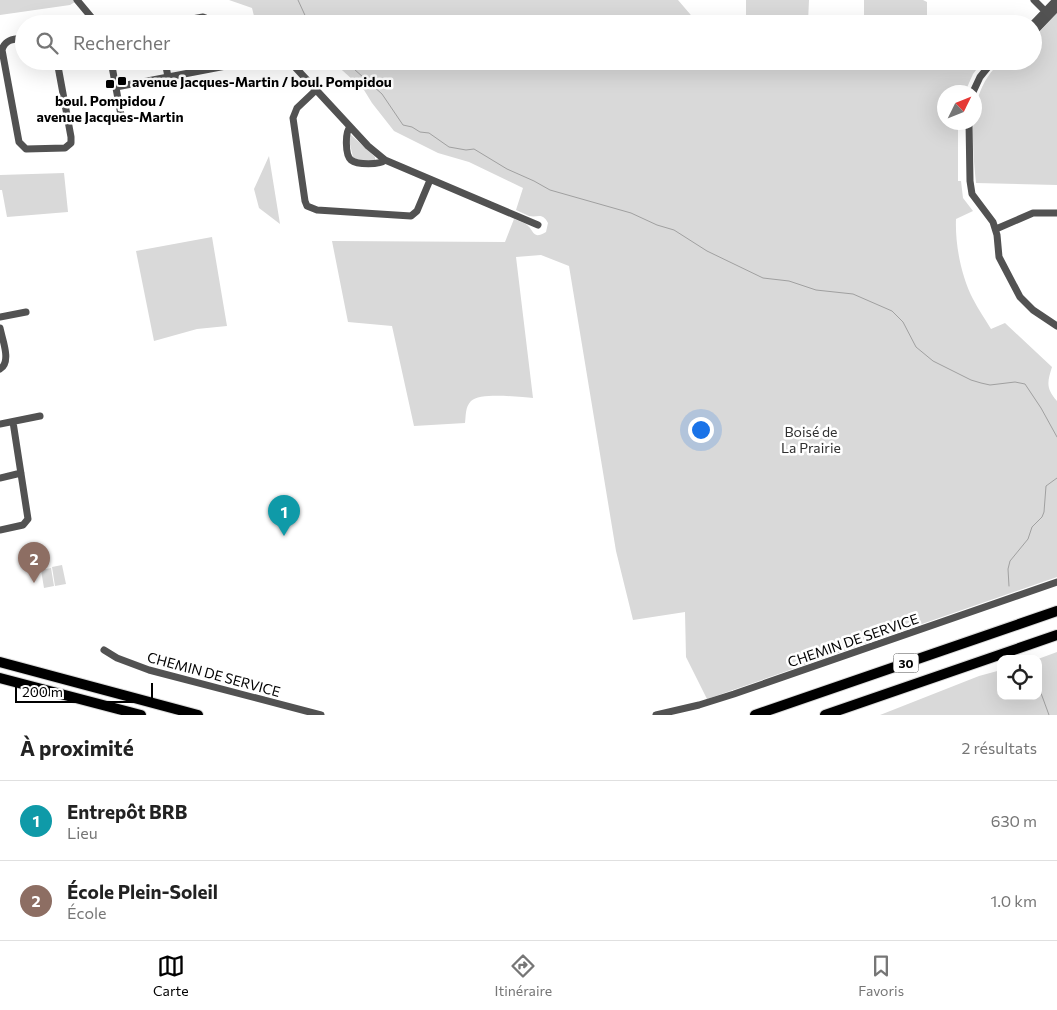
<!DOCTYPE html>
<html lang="fr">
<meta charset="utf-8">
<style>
:root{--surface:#fff;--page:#f6f6f6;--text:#222;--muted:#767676;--line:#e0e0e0;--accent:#000}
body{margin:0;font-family:Commissioner,sans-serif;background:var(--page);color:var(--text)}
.controls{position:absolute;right:15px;bottom:15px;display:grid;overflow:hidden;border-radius:10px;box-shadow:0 5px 20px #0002}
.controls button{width:45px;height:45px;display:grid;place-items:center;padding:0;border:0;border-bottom:1px solid var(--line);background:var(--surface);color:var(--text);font:25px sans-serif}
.compass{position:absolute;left:937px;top:85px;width:45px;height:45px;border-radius:50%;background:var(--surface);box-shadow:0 5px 20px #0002;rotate:47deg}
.scale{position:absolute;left:15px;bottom:12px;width:138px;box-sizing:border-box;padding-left:5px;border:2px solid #000;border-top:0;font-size:14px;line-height:18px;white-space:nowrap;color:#000;-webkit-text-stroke:4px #fff;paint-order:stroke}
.you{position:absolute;left:700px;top:429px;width:18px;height:18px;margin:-12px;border:4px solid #fff;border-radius:50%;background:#1a73e8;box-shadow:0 0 0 8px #1a73e833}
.badge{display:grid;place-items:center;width:32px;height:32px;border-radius:50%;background:var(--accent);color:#fff;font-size:16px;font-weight:700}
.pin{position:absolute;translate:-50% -41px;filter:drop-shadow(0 1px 2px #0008)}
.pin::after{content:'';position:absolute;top:26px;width:18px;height:15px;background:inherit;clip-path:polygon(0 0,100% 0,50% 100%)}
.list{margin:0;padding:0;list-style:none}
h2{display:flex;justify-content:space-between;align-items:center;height:65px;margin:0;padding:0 20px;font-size:21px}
h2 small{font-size:16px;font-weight:400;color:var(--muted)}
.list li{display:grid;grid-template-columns:32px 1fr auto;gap:15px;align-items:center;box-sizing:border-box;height:80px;padding:0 20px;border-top:1px solid var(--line)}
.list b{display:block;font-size:19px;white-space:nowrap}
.list p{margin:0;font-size:16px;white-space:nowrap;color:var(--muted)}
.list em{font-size:16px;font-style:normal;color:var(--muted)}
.icon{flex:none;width:28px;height:28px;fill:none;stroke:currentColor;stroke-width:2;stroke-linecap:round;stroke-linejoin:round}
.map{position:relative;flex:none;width:1057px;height:715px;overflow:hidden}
.search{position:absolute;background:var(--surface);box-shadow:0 5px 20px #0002;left:15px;right:15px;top:15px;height:55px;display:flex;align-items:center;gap:12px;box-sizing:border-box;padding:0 18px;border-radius:28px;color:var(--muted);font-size:19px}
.sheet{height:225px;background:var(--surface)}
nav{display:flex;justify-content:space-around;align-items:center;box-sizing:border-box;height:70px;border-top:1px solid var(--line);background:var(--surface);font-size:14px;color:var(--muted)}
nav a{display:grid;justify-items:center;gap:2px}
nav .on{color:var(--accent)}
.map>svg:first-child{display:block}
</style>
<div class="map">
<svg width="1057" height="715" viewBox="0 0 1057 715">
<rect width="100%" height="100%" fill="#fff"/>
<path fill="#d9d9d9" d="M0,0h74l1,2 -5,3 -70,10z
M229,0h449l18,21h50v-21h63l-1,22 56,1v-23h59l4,2v22h-671l-4,-16z
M1057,13v172l-81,-2c-4,-41 -10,-92 26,-122h31v-22z
M332,61h651l-10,13 -8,18h-21v30l14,1v58h3l2,17 10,13 -17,8c-1,25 5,57 17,80 5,10 12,20 18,30l14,-6 47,44c-5,16 -6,21 5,34v176l-350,122 -21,-42 -1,-45 -52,8 -17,-69 -47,-285 -28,-11 -25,2 17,141c-13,-1 -53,-6 -62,3 -6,6 -5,15 -6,22l-51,3 -22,-100 -44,-4 -16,-81 173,1 9,-23c4,2 9,3 12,5 9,7 6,16 20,8l2,-9c-6,-11 -10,-5 -19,-7 -4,-2 -9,-4 -13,-6l7,-22 -54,-26 -31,-9 -44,-22 -22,-28 -8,-13z
M350,134l25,23v4l-18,-1 -4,-3 -5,-21z
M269,156l11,68 -21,-16 -5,-19z
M64,173l4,39 -61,5 -5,-27h-2v-15z
M212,237l15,89 -30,3 -43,12 -18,-90z
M62,565l4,19 -11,2 -3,-19z
M51,568l3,18 -10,2 -3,-18z
M1057,652v63h-177l99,-39 22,-6v26h37v-37z"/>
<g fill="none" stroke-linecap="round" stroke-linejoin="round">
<path stroke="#a0a0a0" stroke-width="1" d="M298,0l11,24
M345,61l37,33 21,31 9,2 8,5 9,1 20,14 17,3 8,-1 33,20 27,12 16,9 81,23 26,12 17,5 33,21 56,27 26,3 27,9 37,4 39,17 11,11 13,25 17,14 38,19 10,3 9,2 25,-3 10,2 16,24 16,29
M1009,586l-1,-17 2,-8 18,-22 4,-12 10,-10 2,-5 2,-26 11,-8
M1038,685l11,30"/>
<g stroke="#dbdbdb" stroke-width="12">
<path id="highway" d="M0,662l198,53
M0,678l141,37
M755,715l302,-104
M825,715l232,-80"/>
</g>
<path stroke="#525252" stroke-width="7" d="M77,0l20,24
M1034,0l14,14
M84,24l7,-7
M165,24l38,-7 5,2 3,5
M1033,24l23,-24
M1033,33l24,-25
M24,38c-10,1 -19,1 -22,12l17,92 7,7 39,-1 6,-5v-6l-14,-76
M111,61l10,54
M165,61l3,16
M285,61l9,5 74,80 17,14 153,65
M116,87l136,-26
M316,90l-19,18 -4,10 12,83 2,5 10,4 94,6 6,-5 13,-31
M973,92l7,-15 13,-16
M969,122l1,59 2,13 21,28 4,13 2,22 21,40 13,13 24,16
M350,127c-5,5 -5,28 1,33 6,5 29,5 34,0
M996,229l37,-16h24
M0,317l26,-5
M0,328c2,11 12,34 0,41
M0,424l40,-8
M0,478l21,-5
M0,530l23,-5 5,-6 -15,-97
M104,650l13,8 32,12 172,45
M656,715l43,-10 35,-11 323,-112"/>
<use href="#highway" stroke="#000" stroke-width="10"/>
</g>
<g fill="#000" stroke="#fff" stroke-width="2">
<rect x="117" y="76" width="10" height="10" rx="2.5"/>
<rect x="105" y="79" width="10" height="10" rx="2.5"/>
</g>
<g text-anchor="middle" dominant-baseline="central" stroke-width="5" stroke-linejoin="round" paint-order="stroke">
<rect fill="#fff" stroke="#4c4c4c" stroke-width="1" x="893.5" y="653.5" width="25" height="19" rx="4"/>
<g font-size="12" font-weight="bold" fill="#000">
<text x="906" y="663">30</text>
</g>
<g font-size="14" font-weight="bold" fill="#000" stroke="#fff" text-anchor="start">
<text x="132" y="81">avenue Jacques-Martin / boul. Pompidou</text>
<text x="110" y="100" text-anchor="middle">boul. Pompidou /<tspan x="110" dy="16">avenue Jacques-Martin</tspan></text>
</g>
<g font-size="14" fill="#303030" stroke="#fff">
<text x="811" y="431">Boisé de<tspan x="811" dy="16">La Prairie</tspan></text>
</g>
<g font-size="14" fill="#000" stroke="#fff">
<text transform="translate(853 640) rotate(-19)">CHEMIN DE SERVICE</text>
<text transform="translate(214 674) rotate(15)">CHEMIN DE SERVICE</text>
</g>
</g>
</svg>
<div class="controls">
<button><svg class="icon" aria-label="locate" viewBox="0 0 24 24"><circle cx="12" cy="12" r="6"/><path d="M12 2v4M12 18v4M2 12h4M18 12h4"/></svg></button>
</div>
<svg class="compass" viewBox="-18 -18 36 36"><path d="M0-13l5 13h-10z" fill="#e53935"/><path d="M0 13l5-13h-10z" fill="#767676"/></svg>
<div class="scale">200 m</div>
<div class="you"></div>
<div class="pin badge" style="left:284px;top:536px;background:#0f9aa8">1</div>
<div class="pin badge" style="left:34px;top:583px;background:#8d6e63">2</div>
<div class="search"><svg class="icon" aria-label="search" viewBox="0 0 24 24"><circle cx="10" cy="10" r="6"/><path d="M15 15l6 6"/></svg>Rechercher</div>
</div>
<section class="sheet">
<h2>À proximité<small>2 résultats</small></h2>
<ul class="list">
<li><span class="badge" style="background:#0f9aa8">1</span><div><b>Entrepôt BRB</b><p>Lieu</p></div><em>630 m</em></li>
<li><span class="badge" style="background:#8d6e63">2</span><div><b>École Plein-Soleil</b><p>École</p></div><em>1.0 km</em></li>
</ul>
</section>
<nav>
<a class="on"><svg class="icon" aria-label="map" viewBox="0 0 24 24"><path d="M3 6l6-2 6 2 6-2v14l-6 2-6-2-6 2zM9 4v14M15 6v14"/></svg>Carte</a>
<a><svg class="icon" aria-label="directions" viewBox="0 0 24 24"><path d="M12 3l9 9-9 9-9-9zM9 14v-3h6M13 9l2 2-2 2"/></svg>Itinéraire</a>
<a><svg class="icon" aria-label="saved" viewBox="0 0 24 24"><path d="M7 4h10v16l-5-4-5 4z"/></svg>Favoris</a>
</nav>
